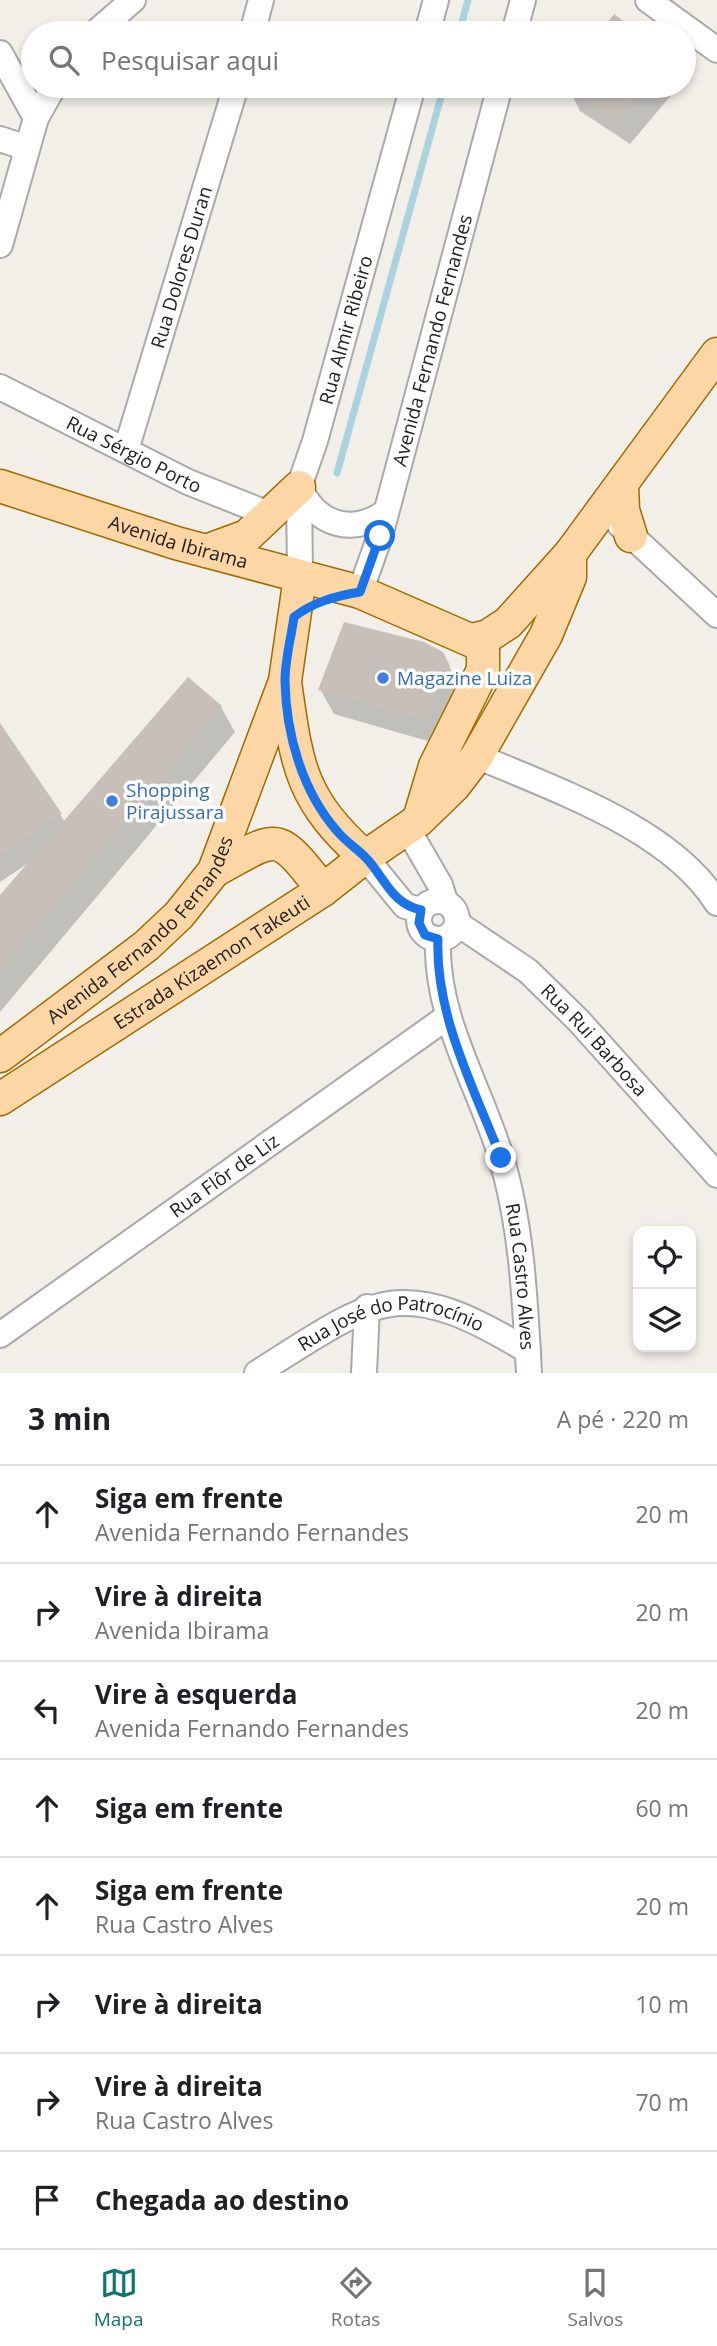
<!DOCTYPE html>
<html lang="pt">
<meta charset="utf-8">
<style>
:root{--surface:#fff;--page:#f2f2f2;--text:#202124;--muted:#757577;--line:#e0e0e0;--accent:#0f766e}
body{margin:0;font-family:"Open Sans",sans-serif;background:var(--page);color:var(--text)}
.controls{position:absolute;right:21px;bottom:21px;display:grid;overflow:hidden;border-radius:14px;box-shadow:0 4px 10px #0003}
.controls button{width:63px;height:63px;display:grid;place-items:center;padding:0;border:0;border-bottom:2px solid var(--line);background:var(--surface);color:var(--text);font:35px sans-serif}
.stop{position:absolute;width:21px;height:21px;margin:-16px;border:5px solid #1a73e8;border-radius:50%;background:#fff}
.stop.end{background:#1a73e8;border-color:#fff;box-shadow:0 2px 7px #0008}
.list{margin:0;padding:0;list-style:none}
h2{display:flex;justify-content:space-between;align-items:center;height:91px;margin:0;padding:0 28px;font-size:30px}
h2 small{font-size:23px;font-weight:400;color:var(--muted)}
.list li{display:grid;grid-template-columns:46px 1fr auto;gap:21px;align-items:center;box-sizing:border-box;height:98px;padding:0 28px;border-top:2px solid var(--line)}
.list b{display:block;font-size:26px;white-space:nowrap}
.list p{margin:0;font-size:23px;white-space:nowrap;color:var(--muted)}
.list em{font-size:23px;font-style:normal;color:var(--muted)}
.icon{flex:none;width:38px;height:38px;fill:none;stroke:currentColor;stroke-width:2;stroke-linecap:round;stroke-linejoin:round}
.map{position:relative;flex:none;width:717px;height:1373px;overflow:hidden}
.search{position:absolute;background:var(--surface);box-shadow:0 4px 10px #0003;left:21px;right:21px;top:21px;height:77px;display:flex;align-items:center;gap:18px;box-sizing:border-box;padding:0 24px;border-radius:38px;color:var(--muted);font-size:26px}
.sheet{height:875px;background:var(--surface)}
nav{display:flex;justify-content:space-around;align-items:center;box-sizing:border-box;height:98px;border-top:2px solid var(--line);background:var(--surface);font-size:19px;color:var(--muted)}
nav a{display:grid;justify-items:center;gap:4px}
nav .on{color:var(--accent)}
.map>svg:first-child{display:block}
</style>
<div class="map">
<svg width="717" height="1373" viewBox="0 0 717 1373">
<rect width="100%" height="100%" fill="#f2efe9"/>
<path fill="#0003" d="M567,86h112l-49,58 -50,-33z
M442,653l21,39 -25,52 -104,-30 -14,-25z
M188,679l33,28 14,25 -235,280v-114l30,-36 -30,20v-156l65,96z"/>
<g fill="none" stroke-linecap="round" stroke-linejoin="round">
<path stroke="#aad3df" stroke-width="7" d="M459,33l9,-33
M337,473l107,-387"/>
</g>
<path fill="#c7bfb8" d="M614,14l25,19h-39z
M563,86h82l-30,35z
M344,622l80,20 19,10 7,14 -26,54 -106,-30z
M188,677l34,29 -222,265v-76z
M0,723l62,91 -62,41z"/>
<g fill="none" stroke-linecap="round" stroke-linejoin="round">
<g stroke="#a9a9a9" stroke-width="28">
<g id="minor">
<path d="M648,0l69,50"/>
<path d="M95,33l38,-33"/>
<path d="M252,33l9,-33"/>
<path d="M427,33l9,-33"/>
<path d="M514,33l9,-33"/>
<path d="M0,53l36,65"/>
<path d="M0,139l27,9"/>
<path d="M0,245l36,-127 18,-32"/>
<path id="s1" d="M0,387l188,95 83,33"/>
<path id="s2" d="M126,450l110,-364"/>
<path d="M299,487c18,38 52,49 87,25"/>
<path d="M620,525l97,90"/>
<path id="s3" d="M300,577l-1,-90 16,-46 98,-355"/>
<path id="s4" d="M360,592l20,-56 120,-450"/>
<path d="M477,756c78,34 193,72 240,147"/>
<path d="M407,828l33,57 5,16"/>
<path d="M365,857l40,49 16,4"/>
<circle cx="438" cy="920" r="19"/>
<path id="s5" d="M458,924l70,47 50,49 139,155"/>
<path id="s6" d="M438,939c-3,79 41,145 63,218 21,70 24,143 28,216"/>
<path id="s7" d="M0,1335l447,-318"/>
<path id="s8" d="M257,1373c119,-75 141,-101 271,-22"/>
<path d="M364,1373l3,-66"/>
</g>
</g>
<g stroke="#a06b00" stroke-width="35">
<g id="major">
<path id="s9" d="M0,486l176,57 184,49 119,52 4,4v22l-48,96 -16,53"/>
<path d="M622,486l1,24 8,26"/>
<path d="M206,551l41,-15 52,-49"/>
<path d="M472,640l16,-4 20,-13 62,-69 147,-200"/>
<path d="M285,682c12,83 14,116 80,175"/>
<path d="M214,871c66,-36 61,-42 109,19"/>
<path id="s10" d="M0,1056l146,-110 33,-31 35,-44 71,-190 15,-104"/>
<path id="s11" d="M0,1099l323,-209 42,-33 54,-37 35,-34 23,-30 69,-121 24,-58v-23"/>
</g>
</g>
<use href="#minor" stroke="#fff" stroke-width="24"/>
<use href="#major" stroke="#fcd6a4" stroke-width="32"/>
</g>
<g fill="none" stroke-linecap="round" stroke-linejoin="round">
<path stroke="#1a73e8" stroke-width="9" d="M380,536l-20,56c-24,4 -47,10 -66,25 -3,21 -9,43 -9,64 1,53 17,110 52,150 9,11 22,19 31,29 18,21 25,44 53,50l-2,13 6,12 13,4c-3,76 36,149 63,219"/>
</g>
<g fill="#3f7fe0" stroke="#fff" stroke-width="2.5">
<circle cx="383" cy="678" r="7"/>
<circle cx="112" cy="801" r="7"/>
</g>
<g text-anchor="middle" dominant-baseline="central" stroke-width="7" stroke-linejoin="round" paint-order="stroke">
<g font-size="19" fill="#222" stroke="#fff">
<text stroke="none"><textPath href="#s2" startOffset="191">Rua Dolores Duran</textPath></text>
<text stroke="none"><textPath href="#s3" startOffset="254">Rua Almir Ribeiro</textPath></text>
<text stroke="none"><textPath href="#s4" startOffset="262">Avenida Fernando Fernandes</textPath></text>
<text stroke="none"><textPath href="#s1" startOffset="150">Rua Sérgio Porto</textPath></text>
<text stroke="none"><textPath href="#s9" startOffset="187">Avenida Ibirama</textPath></text>
<text stroke="none"><textPath href="#s10" startOffset="191">Avenida Fernando Fernandes</textPath></text>
<text stroke="none"><textPath href="#s11" startOffset="252">Estrada Kizaemon Takeuti</textPath></text>
<text stroke="none"><textPath href="#s5" startOffset="180">Rua Rui Barbosa</textPath></text>
<text stroke="none"><textPath href="#s7" startOffset="275">Rua Flôr de Liz</textPath></text>
<text stroke="none"><textPath href="#s6" startOffset="350">Rua Castro Alves</textPath></text>
<text stroke="none"><textPath href="#s8" startOffset="149">Rua José do Patrocínio</textPath></text>
</g>
<g font-size="19" fill="#366cbe" stroke="#fff" text-anchor="start">
<text x="397" y="678">Magazine Luiza</text>
<text x="126" y="790">Shopping<tspan x="126" dy="22">Pirajussara</tspan></text>
</g>
</g>
</svg>
<div class="controls">
<button><svg class="icon" aria-label="locate" viewBox="0 0 24 24"><circle cx="12" cy="12" r="6"/><path d="M12 2v4M12 18v4M2 12h4M18 12h4"/></svg></button>
<button><svg class="icon" aria-label="layers" viewBox="0 0 24 24"><path d="M12 4l9 5-9 5-9-5zM3 14l9 5 9-5"/></svg></button>
</div>
<div class="stop" style="left:380px;top:536px"></div>
<div class="stop end" style="left:501px;top:1158px"></div>
<div class="search"><svg class="icon" aria-label="search" viewBox="0 0 24 24"><circle cx="10" cy="10" r="6"/><path d="M15 15l6 6"/></svg>Pesquisar aqui</div>
</div>
<section class="sheet">
<h2>3 min<small>A pé · 220 m</small></h2>
<ul class="list">
<li><svg class="icon" aria-label="ahead" viewBox="0 0 24 24"><path d="M12 20V5M6 11l6-6 6 6"/></svg><div><b>Siga em frente</b><p>Avenida Fernando Fernandes</p></div><em>20 m</em></li>
<li><svg class="icon" aria-label="right" viewBox="0 0 24 24"><path d="M7 20v-9h11M14 6l5 5-5 5"/></svg><div><b>Vire à direita</b><p>Avenida Ibirama</p></div><em>20 m</em></li>
<li><svg class="icon" aria-label="left" viewBox="0 0 24 24"><path d="M17 20v-9H6M10 6l-5 5 5 5"/></svg><div><b>Vire à esquerda</b><p>Avenida Fernando Fernandes</p></div><em>20 m</em></li>
<li><svg class="icon" aria-label="ahead" viewBox="0 0 24 24"><path d="M12 20V5M6 11l6-6 6 6"/></svg><div><b>Siga em frente</b></div><em>60 m</em></li>
<li><svg class="icon" aria-label="ahead" viewBox="0 0 24 24"><path d="M12 20V5M6 11l6-6 6 6"/></svg><div><b>Siga em frente</b><p>Rua Castro Alves</p></div><em>20 m</em></li>
<li><svg class="icon" aria-label="right" viewBox="0 0 24 24"><path d="M7 20v-9h11M14 6l5 5-5 5"/></svg><div><b>Vire à direita</b></div><em>10 m</em></li>
<li><svg class="icon" aria-label="right" viewBox="0 0 24 24"><path d="M7 20v-9h11M14 6l5 5-5 5"/></svg><div><b>Vire à direita</b><p>Rua Castro Alves</p></div><em>70 m</em></li>
<li><svg class="icon" aria-label="arrive" viewBox="0 0 24 24"><path d="M6 21V4h12l-3 4 3 4H6"/></svg><div><b>Chegada ao destino</b></div></li>
</ul>
</section>
<nav>
<a class="on"><svg class="icon" aria-label="map" viewBox="0 0 24 24"><path d="M3 6l6-2 6 2 6-2v14l-6 2-6-2-6 2zM9 4v14M15 6v14"/></svg>Mapa</a>
<a><svg class="icon" aria-label="directions" viewBox="0 0 24 24"><path d="M12 3l9 9-9 9-9-9zM9 14v-3h6M13 9l2 2-2 2"/></svg>Rotas</a>
<a><svg class="icon" aria-label="saved" viewBox="0 0 24 24"><path d="M7 4h10v16l-5-4-5 4z"/></svg>Salvos</a>
</nav>
